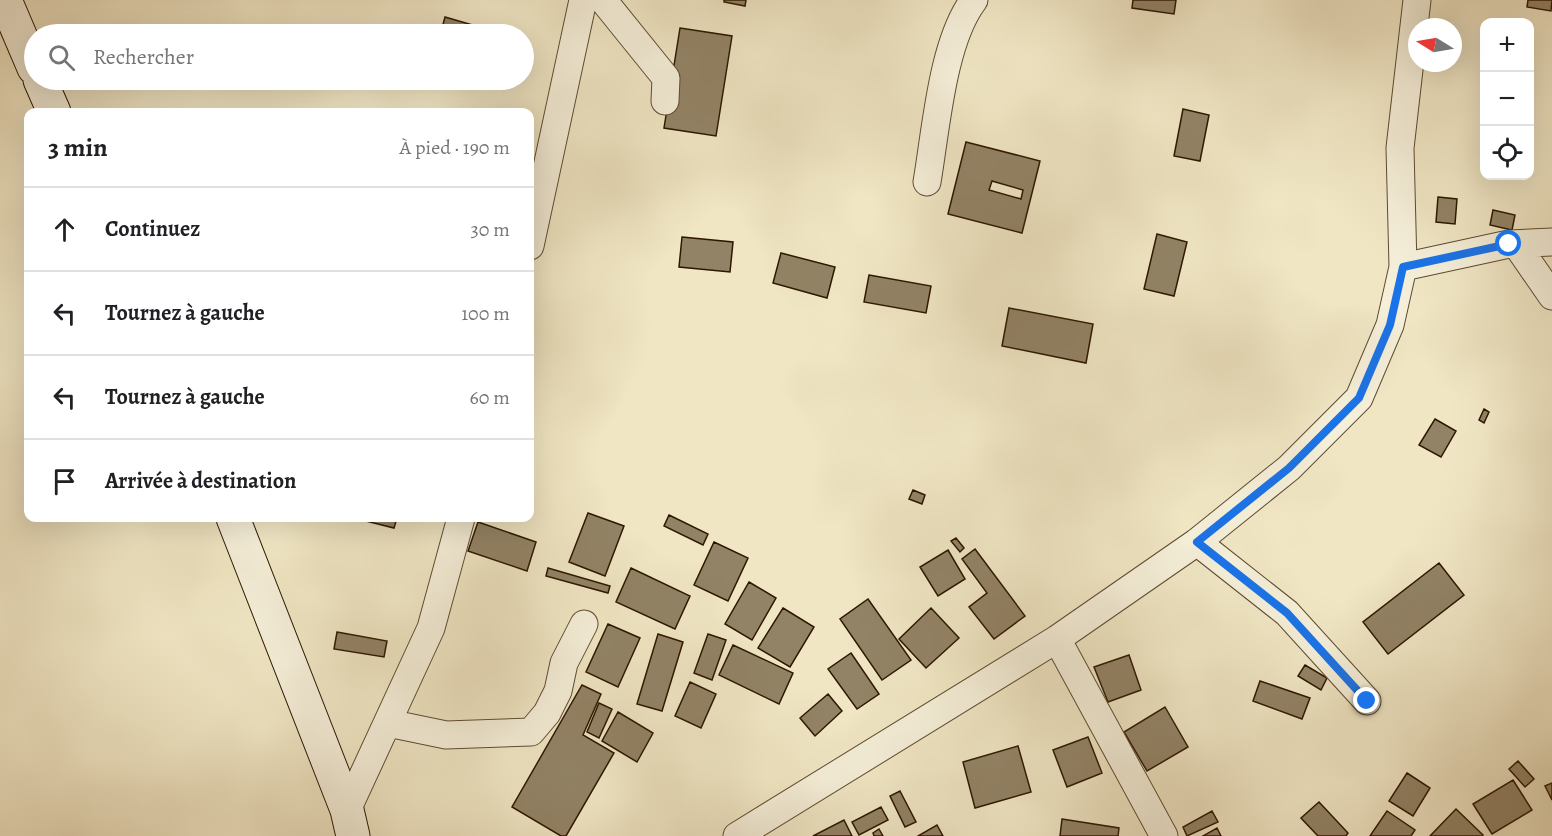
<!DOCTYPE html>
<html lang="fr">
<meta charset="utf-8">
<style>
:root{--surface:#fff;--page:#f6f6f6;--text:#202124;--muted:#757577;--line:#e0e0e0}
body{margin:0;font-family:Alegreya,serif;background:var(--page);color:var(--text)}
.controls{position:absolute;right:18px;top:18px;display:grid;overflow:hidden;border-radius:12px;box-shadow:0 6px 24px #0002}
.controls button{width:54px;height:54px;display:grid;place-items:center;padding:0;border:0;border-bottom:2px solid var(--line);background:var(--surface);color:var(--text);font:30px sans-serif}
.compass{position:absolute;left:1408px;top:18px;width:54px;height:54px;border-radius:50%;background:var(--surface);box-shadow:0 6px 24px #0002;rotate:281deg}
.stop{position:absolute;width:18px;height:18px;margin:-14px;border:4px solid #1a73e8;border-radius:50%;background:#fff}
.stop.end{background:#1a73e8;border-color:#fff;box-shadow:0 2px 6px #0008}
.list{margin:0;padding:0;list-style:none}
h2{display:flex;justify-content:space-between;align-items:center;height:78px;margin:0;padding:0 24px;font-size:26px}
h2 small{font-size:20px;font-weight:400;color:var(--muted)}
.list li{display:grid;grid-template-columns:39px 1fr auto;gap:18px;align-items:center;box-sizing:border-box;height:84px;padding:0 24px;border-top:2px solid var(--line)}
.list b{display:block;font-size:22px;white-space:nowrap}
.list em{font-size:20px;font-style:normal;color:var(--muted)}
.icon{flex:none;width:33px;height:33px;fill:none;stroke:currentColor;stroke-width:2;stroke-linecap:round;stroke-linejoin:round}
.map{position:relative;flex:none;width:1552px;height:836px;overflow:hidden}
.search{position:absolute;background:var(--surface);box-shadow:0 6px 24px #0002;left:24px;top:24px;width:510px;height:66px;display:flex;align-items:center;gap:15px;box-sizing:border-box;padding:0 21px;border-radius:33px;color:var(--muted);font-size:22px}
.panel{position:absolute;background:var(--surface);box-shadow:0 6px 24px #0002;left:24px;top:108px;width:510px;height:414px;border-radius:12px}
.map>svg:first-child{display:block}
</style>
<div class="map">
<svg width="1552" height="836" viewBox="0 0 1552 836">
<rect width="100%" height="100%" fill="#f0e6c4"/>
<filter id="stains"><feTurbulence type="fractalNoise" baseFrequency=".00333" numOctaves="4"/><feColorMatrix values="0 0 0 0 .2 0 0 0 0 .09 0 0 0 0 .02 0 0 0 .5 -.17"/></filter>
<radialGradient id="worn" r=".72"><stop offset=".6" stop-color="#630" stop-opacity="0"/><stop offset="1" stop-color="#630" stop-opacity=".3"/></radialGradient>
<path fill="#928366" stroke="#2d1700" stroke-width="1.5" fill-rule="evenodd" d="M724,0h22l-1,6 -21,-4z
M1133,0h43l-2,14 -42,-6z
M1528,0h24l-1,11 -24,-4z
M445,17l55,16 -51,1 -8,-2z
M680,28l52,8 -16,100 -52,-8z
M1183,109l26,6 -9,46 -26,-5z
M966,142l74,19 -18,72 -74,-19zM992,181l31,9 -2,9 -32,-9z
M1438,197l19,2 -2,25 -19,-2z
M1493,210l22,5 -3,15 -22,-5z
M1157,234l30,8 -13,54 -30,-7z
M682,237l51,5 -3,30 -51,-5z
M781,253l54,14 -8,31 -54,-15z
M869,275l62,11 -5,27 -62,-11z
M1009,308l84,16 -7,39 -84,-17z
M1484,409l5,3 -5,11 -5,-3z
M1435,419l21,12 -15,26 -22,-12z
M913,490l12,5 -3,9 -13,-5z
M588,513l36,13 -19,50 -36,-14z
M669,515l39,19 -5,11 -39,-19z
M354,518h43l-3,10z
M478,522l58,20 -9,29 -59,-20z
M956,538l8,10 -4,4 -9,-11z
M714,542l34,16 -20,43 -34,-16z
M975,549l50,67 -31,23 -25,-32 18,-14 -25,-34z
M948,550l17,29 -27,17 -18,-29z
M1439,563l25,32 -76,59 -25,-32z
M548,568l62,18 -2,7 -62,-17z
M631,568l59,28 -15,33 -59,-27z
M749,582l27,16 -24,42 -27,-16z
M868,599l43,61 -29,20 -42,-61z
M783,608l31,19 -24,40 -32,-19z
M931,608l28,30 -33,30 -27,-29z
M608,624l32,14 -22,49 -32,-15z
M337,632l50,9 -3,16 -50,-8z
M658,634l25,8 -21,69 -25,-7z
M708,634l18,6 -14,40 -18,-7z
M733,645l60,28 -14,31 -60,-29z
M851,653l28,41 -22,15 -29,-40z
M1129,655l12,35 -33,12 -14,-35z
M1305,665l22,13 -6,12 -23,-14z
M1260,681l50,17 -8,21 -49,-18z
M690,682l26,12 -15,34 -26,-12z
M582,685l19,9 -18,41 31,18 -48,83h-5l-49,-29z
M828,694l14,17 -27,25 -15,-18z
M599,703l13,6 -13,29 -12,-6z
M1165,707l23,40 -41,24 -23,-39z
M618,712l35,21 -16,29 -35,-21z
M1088,737l14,36 -35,14 -14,-37z
M1018,746l13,46 -56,16 -12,-46z
M1518,761l16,18 -9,8 -16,-18z
M1407,773l23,15 -17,28 -24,-15z
M1513,780l19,30 -40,24 -19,-30z
M1552,783v17l-7,-14z
M900,791l16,31 -11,5 -15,-31z
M1319,802l29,31 -2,3h-28l-17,-18z
M881,807l7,13 -29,15 -7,-13z
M1456,809l27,26 -1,1h-52z
M1212,811l6,11 -31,14 -4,-9z
M1387,811l28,19 -4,6h-41z
M1062,819l57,9 -1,8h-58z
M844,820l8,16h-39z
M937,825l6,11h-25z
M1217,828l4,8h-18z
M879,829l4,7h-9l-1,-3z"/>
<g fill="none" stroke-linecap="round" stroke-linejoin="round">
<g stroke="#5e4b31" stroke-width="29">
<path id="minor" d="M603,0l63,78 -1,23
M927,182c9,-52 15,-140 47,-182
M1516,244l36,52
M530,246l53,-246
M1403,267l106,-23 43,-2
M1197,542l90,71 80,88
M1057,639l107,197
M388,723l58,12 85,-3 16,-19 11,-22 6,-28 20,-39
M347,810l84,-182 30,-110
M737,836l320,-197 140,-97 92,-74 70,-70 31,-73 13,-58 -3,-119 17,-148"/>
</g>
<g stroke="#2d1700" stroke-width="35">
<path id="secondary" d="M5,0l29,68
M40,80l14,32
M233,518l114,292 6,26"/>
</g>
<use href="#minor" stroke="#f5efd9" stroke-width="27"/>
<use href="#secondary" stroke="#f5efd9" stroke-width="33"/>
</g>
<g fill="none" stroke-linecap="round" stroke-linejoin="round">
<path stroke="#1a73e8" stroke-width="8" d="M1367,701l-80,-88 -90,-71 92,-74 70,-70 31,-73 13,-58 106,-23"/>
</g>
<rect width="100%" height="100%" filter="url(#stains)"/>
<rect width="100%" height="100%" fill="url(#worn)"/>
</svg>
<div class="controls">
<button>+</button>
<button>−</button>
<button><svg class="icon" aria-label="locate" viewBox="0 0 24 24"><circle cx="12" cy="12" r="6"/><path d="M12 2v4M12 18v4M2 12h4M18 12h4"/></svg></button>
</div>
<svg class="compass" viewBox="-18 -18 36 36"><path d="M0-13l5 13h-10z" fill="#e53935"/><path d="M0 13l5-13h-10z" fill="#757577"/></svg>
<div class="stop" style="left:1509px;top:244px"></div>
<div class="stop end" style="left:1367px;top:701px"></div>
<div class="search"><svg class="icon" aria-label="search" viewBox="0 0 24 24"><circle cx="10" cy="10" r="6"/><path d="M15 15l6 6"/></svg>Rechercher</div>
<section class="panel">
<h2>3 min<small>À pied · 190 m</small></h2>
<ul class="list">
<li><svg class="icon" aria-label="ahead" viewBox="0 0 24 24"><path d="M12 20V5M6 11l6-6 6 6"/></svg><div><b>Continuez</b></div><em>30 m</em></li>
<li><svg class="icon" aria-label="left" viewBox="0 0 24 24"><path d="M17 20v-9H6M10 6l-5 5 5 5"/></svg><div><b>Tournez à gauche</b></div><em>100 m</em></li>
<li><svg class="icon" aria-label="left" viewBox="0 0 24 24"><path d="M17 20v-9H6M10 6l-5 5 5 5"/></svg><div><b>Tournez à gauche</b></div><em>60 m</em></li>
<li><svg class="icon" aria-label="arrive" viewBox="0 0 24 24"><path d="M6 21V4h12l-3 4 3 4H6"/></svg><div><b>Arrivée à destination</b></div></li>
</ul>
</section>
</div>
